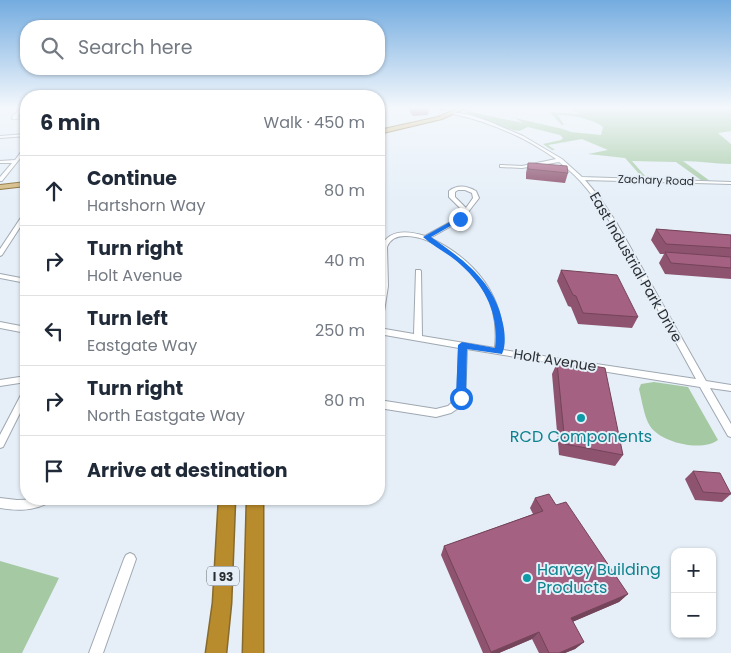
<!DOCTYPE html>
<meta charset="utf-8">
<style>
:root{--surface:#fff;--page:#f6f6f7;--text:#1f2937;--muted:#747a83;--line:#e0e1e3}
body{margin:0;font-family:Poppins,sans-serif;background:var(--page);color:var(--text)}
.controls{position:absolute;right:15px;bottom:15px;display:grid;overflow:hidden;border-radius:10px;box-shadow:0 1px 4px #0004}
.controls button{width:45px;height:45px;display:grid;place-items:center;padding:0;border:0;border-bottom:1px solid var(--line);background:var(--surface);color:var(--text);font:25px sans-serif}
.stop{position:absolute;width:15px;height:15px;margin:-11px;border:4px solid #1a73e8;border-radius:50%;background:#fff}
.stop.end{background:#1a73e8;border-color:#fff;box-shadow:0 1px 5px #0008}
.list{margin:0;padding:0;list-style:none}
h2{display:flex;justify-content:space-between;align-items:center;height:65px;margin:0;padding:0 20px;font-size:21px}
h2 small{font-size:16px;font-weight:400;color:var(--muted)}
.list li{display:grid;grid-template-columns:32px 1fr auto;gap:15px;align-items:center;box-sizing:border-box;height:70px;padding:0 20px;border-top:1px solid var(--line)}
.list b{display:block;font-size:19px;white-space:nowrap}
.list p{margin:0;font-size:16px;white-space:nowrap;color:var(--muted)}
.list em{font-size:16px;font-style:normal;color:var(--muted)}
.icon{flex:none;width:28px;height:28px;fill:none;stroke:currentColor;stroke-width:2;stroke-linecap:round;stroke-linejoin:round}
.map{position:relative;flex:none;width:731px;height:653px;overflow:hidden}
.search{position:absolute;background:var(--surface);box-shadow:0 1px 4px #0004;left:20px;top:20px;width:365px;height:55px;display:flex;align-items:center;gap:12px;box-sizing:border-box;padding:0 18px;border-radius:20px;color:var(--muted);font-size:19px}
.panel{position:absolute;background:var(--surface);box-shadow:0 1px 4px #0004;left:20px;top:90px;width:365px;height:415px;border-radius:20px}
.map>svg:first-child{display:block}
</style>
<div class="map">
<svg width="731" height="653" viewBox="0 0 731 653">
<rect width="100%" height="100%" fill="#e6eff8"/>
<path fill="#a4c9a3" d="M573,108h48l2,3 4,-3h104v23l-13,2 13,11v20c-16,0 -31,-3 -48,-3l27,20 -9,-1 -25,-18 -44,-1 13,15 -3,1 -17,-19 -37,-4 20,-4 -26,-11 -34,6 7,5h-3l-9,-6 18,-4 2,-2 -3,-3 -32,-8 -9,4 -6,-1 -49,-18 3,-1 56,12 -8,-5 48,11 8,3 30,3 2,-8c-9,-8 -32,-12 -45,-12l6,10h-2l-13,-13 31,2 -7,-3z
M654,382l34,5 30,53c-16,12 -57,3 -68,-14 -6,-9 -8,-26 -11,-37l2,-5z
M0,561l59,17 -37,75h-22z"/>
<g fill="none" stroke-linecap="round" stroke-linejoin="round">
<g stroke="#9fa8b1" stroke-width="2">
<path id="minor" d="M21,108h4l-8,9 9,-1v2l-14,1v-2z
M453,112l17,3 18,6 35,15 39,23 20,18 149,5v2l-146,-4 15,18 16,24 90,159 25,4v6l-21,-3 21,36v13l-3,-1 -28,-49 -233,-38 -2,49 -8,11 -6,4 -15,4 -57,-9v-8l57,9 12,-3 9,-8 2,-50 -80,-14v-6l35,6 2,-64h4l1,1 1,65 73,12c2,-19 0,-39 -10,-56 -14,-24 -50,-57 -80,-56 -8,0 -15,3 -18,11l1,39 -5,32 -4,2v-19l3,-15 -1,-39c8,-19 28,-16 44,-11l33,-18 5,-7 -14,-14v-6c9,-7 18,-5 27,0l3,7 -17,22 -32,18c46,22 76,59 73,112l193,29 -86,-157c-14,-23 -29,-44 -51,-60l-37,6 -22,-1v-2h2l20,1 34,-7c-31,-22 -66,-37 -103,-45zM458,190h7l7,3 1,5 -7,10 -11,-11v-5z
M26,134v2l-26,2v-2z
M24,148h2v3l-24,30h-2v-4l12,-14h-12v-2l15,-1z
M26,212v6l-24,37 -2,1v-7l24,-36z
M0,274l26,5v4l-26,-5z
M0,322l26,5v6l-26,-5z
M26,376v6l-26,4v-6z
M26,390v11l-23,46 -3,1v-13l23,-44z
M0,498l17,2 32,-1 -1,4c-16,8 -31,8 -48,5z
M130,553l4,2 2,4 -33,94h-14l35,-94 2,-4z"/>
</g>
<g stroke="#866a2e" stroke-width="2">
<path id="major" d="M459,108h7l-24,11 -63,15v-4l59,-13z
M26,182v4l-26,3v-4z"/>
</g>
<g stroke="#866a2e" stroke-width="3">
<path id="highway" d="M219,499h16l-4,104 -5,50h-20l7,-50z
M247,499h16v154h-20z"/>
</g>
<use href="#minor" fill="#fff" fill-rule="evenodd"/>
<use href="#major" fill="#d4b980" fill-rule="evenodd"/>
<use href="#highway" fill="#b88b2c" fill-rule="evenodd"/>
</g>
<path fill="#8e536f" d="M410,108h18l1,1 -1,6 -15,1 -3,-4z
M434,108h13l-5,3z
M528,163l40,10 -3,10 -39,-4v-6z
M656,229l75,6v44l-66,-5 -6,-11 5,-9h-4l-9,-14z
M561,270l77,47 -6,11 -54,-4 -7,-17 -3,-1 -11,-25z
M557,363l35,6 2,-3 29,89 -8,11 -56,-11 -7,-81z
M693,471l38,23 -9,8 -27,-2 -10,-21z
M535,498l21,7 72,89 -9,8 -47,20 12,20 -9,7 -10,4h-26l-7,-14 -33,14h-16l-42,-98 3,-9 89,-32 -3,-6z"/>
<path fill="#74445a" d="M628,594l-9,8 -56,24 8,-8z
M539,632l-7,7 -33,14h-9z
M584,642l-9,7 -10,4h-6z"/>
<path fill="#a56181" stroke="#74445a" d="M412,108h16l1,1 -15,1z
M528,163h3l36,3 1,7 -40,-4z
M656,229l75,6v13l-65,-4z
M665,252l66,5v11l-60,-5z
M561,270l56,5 21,42 -55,-4 -7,-17 -3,-1z
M557,363l37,6v-3l11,2 18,87 -58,-11z
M693,471l27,2 11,21 -28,-2z
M549,494l7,11 10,-3 62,92 -57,24 13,24 -25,11h-10l-10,-21 -48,20 -47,-106 99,-35 -8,-13z"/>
<linearGradient id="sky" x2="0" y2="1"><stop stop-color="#74ace0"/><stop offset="0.54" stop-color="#f4f8fc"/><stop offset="1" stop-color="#f4f8fc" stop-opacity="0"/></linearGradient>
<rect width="731" height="200" fill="url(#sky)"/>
<path fill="#1a73e8" d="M457,218l6,1 -32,18c33,23 64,45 72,87 2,9 3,21 -1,30l-35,-5 -1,49 -5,4 -5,-4 2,-53 4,-3 33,6c4,-33 -9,-61 -34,-83 -11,-11 -26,-17 -38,-28z"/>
<g fill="#0f9aa8" stroke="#e6eff8" stroke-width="2">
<circle cx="581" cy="418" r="5"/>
<circle cx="527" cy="578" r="5"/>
</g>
<g text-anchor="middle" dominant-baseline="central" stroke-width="4" stroke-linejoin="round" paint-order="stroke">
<g font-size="11" fill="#2a2e31" stroke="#e6eff8">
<text transform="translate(656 180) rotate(2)">Zachary Road</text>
</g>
<rect fill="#e6eff8" stroke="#62686d" stroke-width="1" x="207" y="566.5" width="32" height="19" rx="4"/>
<g font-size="12" font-weight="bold" fill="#2a2e31">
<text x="223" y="576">I 93</text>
</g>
<g font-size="14" fill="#2a2e31" stroke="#e6eff8">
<text transform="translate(636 267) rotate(60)">East Industrial Park Drive</text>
<text transform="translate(555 360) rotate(9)">Holt Avenue</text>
</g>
<g font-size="16" fill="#0d838f" stroke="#e6eff8">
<text x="581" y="436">RCD Components</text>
<text x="537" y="569" text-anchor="start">Harvey Building<tspan x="537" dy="18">Products</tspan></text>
</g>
</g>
</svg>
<div class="controls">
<button>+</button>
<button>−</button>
</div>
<div class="stop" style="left:461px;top:398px"></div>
<div class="stop end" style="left:460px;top:219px"></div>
<div class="search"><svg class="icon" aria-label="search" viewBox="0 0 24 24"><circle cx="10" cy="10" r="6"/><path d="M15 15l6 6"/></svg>Search here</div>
<section class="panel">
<h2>6 min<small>Walk · 450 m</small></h2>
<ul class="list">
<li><svg class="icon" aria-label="ahead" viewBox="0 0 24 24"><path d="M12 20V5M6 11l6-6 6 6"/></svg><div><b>Continue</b><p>Hartshorn Way</p></div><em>80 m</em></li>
<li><svg class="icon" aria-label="right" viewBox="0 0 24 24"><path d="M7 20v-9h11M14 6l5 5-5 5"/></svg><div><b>Turn right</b><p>Holt Avenue</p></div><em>40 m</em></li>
<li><svg class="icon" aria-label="left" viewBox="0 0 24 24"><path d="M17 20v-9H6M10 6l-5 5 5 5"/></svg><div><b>Turn left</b><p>Eastgate Way</p></div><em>250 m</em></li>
<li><svg class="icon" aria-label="right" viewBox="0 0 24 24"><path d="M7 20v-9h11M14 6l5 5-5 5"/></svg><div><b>Turn right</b><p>North Eastgate Way</p></div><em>80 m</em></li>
<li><svg class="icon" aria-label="arrive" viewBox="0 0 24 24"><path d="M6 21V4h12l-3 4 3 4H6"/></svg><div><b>Arrive at destination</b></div></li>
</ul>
</section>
</div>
